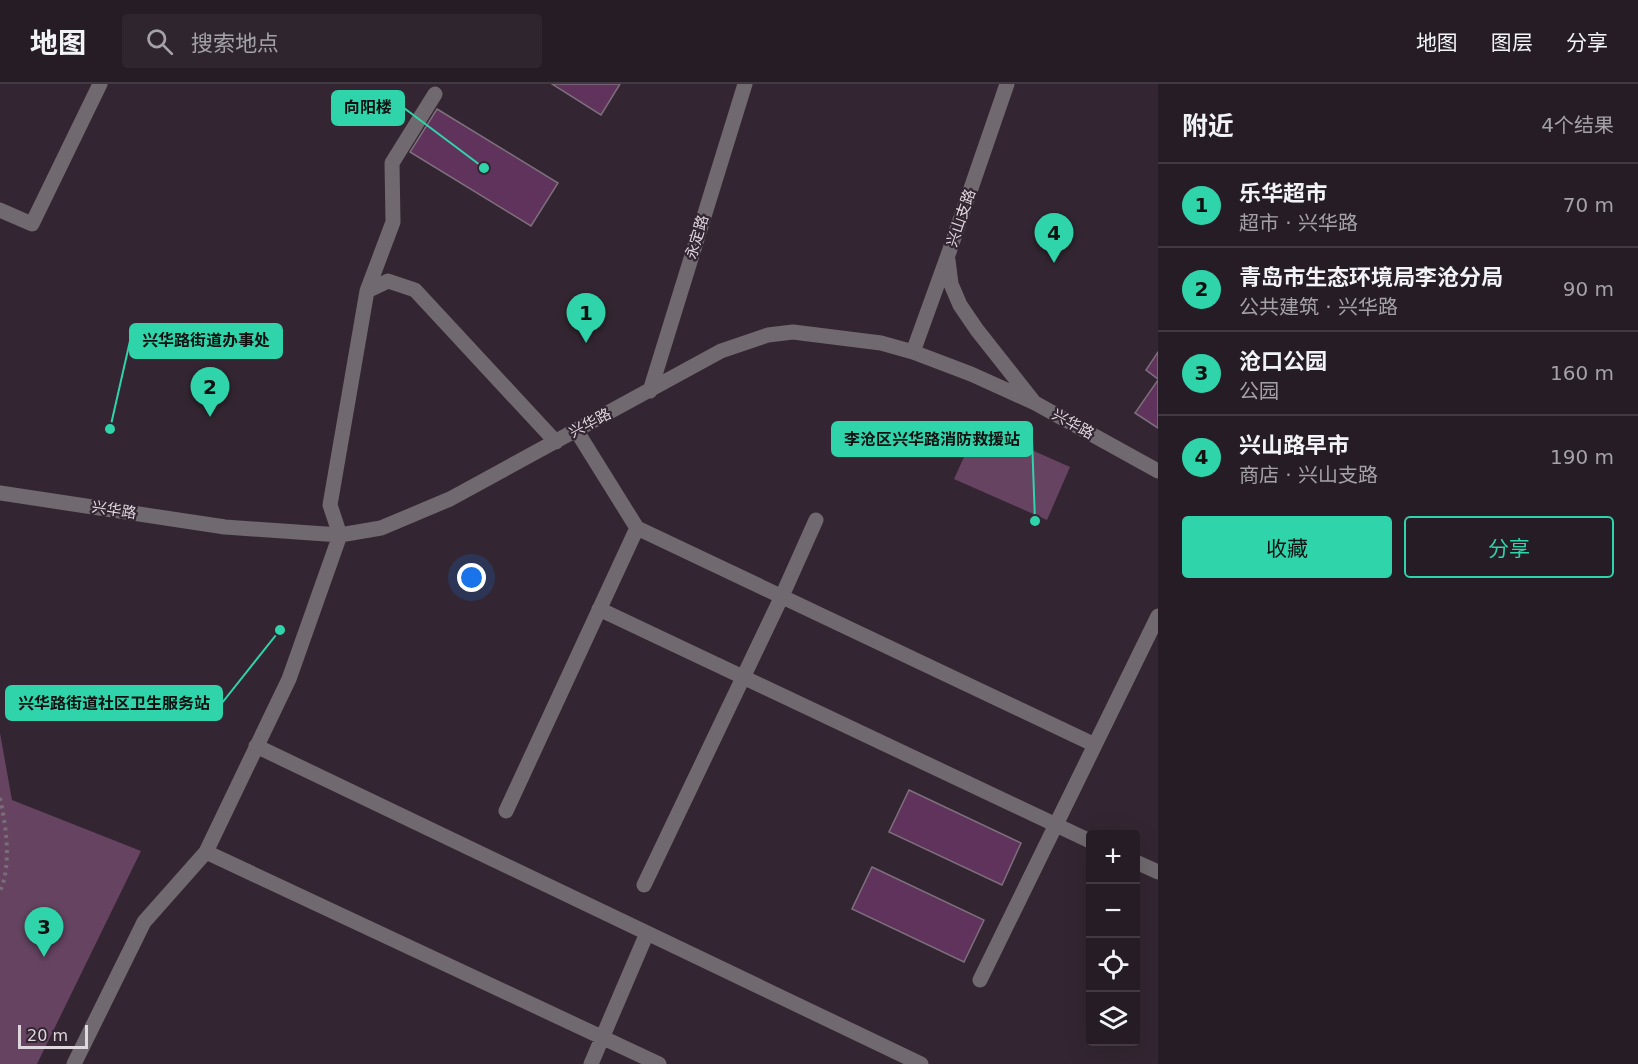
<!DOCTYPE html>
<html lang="zh">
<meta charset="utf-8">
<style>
:root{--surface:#261c26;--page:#2e252e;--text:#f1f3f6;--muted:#a4a1a7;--line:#423a43;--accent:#2fd4aa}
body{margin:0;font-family:"DejaVu Sans","Noto Sans SC",sans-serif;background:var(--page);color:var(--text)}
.controls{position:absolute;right:18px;bottom:18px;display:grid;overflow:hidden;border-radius:6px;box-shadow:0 6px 24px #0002}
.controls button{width:54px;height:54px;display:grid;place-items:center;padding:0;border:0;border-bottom:2px solid var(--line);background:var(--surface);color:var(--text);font:30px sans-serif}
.scale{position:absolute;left:18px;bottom:15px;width:70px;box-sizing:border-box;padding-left:6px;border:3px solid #dfd6de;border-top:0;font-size:16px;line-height:21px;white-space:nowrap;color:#dfd6de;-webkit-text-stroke:4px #332632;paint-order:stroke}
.you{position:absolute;left:472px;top:494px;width:21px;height:21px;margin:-15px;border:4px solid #fff;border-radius:50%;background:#1a73e8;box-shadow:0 0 0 9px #1a73e833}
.badge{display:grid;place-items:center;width:39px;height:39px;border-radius:50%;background:var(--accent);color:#111;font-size:20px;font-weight:700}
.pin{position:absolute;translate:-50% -50px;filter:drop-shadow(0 2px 3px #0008)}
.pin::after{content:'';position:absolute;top:32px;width:21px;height:18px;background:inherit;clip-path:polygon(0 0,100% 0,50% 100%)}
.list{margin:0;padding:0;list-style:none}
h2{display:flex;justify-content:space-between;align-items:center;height:78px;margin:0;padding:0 24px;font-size:26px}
h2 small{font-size:20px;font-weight:400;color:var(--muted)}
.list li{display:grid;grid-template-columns:39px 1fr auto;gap:18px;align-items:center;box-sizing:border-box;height:84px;padding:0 24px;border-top:2px solid var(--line)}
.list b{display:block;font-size:22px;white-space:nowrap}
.list p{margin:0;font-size:20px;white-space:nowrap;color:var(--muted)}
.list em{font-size:20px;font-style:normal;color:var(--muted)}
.actions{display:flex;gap:12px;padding:18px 24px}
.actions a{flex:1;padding:14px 0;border:2px solid var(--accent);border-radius:6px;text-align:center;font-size:21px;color:var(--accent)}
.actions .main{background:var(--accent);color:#111}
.icon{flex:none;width:33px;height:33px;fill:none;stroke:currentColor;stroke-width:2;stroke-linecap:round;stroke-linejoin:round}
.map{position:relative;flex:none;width:1158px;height:980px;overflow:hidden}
header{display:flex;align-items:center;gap:36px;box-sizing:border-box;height:84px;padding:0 30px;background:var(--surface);border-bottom:2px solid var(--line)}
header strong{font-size:28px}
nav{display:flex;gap:33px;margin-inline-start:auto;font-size:21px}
.search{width:420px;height:54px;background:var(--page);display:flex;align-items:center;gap:15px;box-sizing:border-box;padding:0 21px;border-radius:6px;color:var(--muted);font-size:22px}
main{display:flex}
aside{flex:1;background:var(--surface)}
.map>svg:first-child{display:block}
</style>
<header>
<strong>地图</strong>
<div class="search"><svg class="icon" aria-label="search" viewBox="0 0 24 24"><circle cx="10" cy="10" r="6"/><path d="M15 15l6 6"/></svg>搜索地点</div>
<nav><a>地图</a><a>图层</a><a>分享</a></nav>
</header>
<main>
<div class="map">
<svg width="1158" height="980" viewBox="0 0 1158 980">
<rect width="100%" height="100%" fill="#332632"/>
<path fill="#654361" d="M978,342l92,41 -23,53 -93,-41z
M0,649l12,67 129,51 -104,213h-37z"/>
<path fill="#60335c" stroke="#7e6f7c" stroke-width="1.5" d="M552,0h68l-19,31z
M437,25l121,74 -27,43 -121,-74z
M1158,268v27l-12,-9z
M1158,296v48l-23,-15z
M909,706l112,53 -19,42 -113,-53z
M872,783l112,53 -20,42 -112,-53z"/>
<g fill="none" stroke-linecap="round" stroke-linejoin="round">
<path stroke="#796e78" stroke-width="4" stroke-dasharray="3 4.5" stroke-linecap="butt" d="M0,714c6,28 12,67 0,93"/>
<path stroke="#70696f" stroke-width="15" d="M0,126l32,14 68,-140
M948,176l3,24 9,21 17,25 56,71
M367,207l21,-10 27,9 141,152
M913,268l35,-97 59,-171
M650,307l95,-307
M576,346l61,98 458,217
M0,409l225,34 115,8 41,-7 69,-29 271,-148 47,-16 25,-3 88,11 32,9 58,22 64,29 123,68
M599,525l491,232
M256,662l665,318
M506,727l131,-283
M206,768l453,212
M1136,778l22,10
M644,801l138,-289 34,-76
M980,896l178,-364
M74,980l70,-142 62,-70 83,-173 51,-144 -10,-30 37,-214 26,-69 -1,-59 43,-69
M591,980l56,-131"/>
</g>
<g text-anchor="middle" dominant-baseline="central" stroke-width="4.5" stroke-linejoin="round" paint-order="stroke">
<g font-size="15" fill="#dfd6de" stroke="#332632">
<text transform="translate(961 134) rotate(-71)">兴山支路</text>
<text transform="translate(697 153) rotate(-73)">永定路</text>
<text transform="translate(590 339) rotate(-28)">兴华路</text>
<text transform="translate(1073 340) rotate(29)">兴华路</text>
<text transform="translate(114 426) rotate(9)">兴华路</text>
</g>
</g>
<path fill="none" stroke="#2fd4aa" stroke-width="2" d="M484 84L404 24M110 345L130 257M1035 437L1032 355M280 546L222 619"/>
<g fill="#2fd4aa" stroke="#332632" stroke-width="2">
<circle cx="484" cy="84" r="6"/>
<circle cx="110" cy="345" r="6"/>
<circle cx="1035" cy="437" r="6"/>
<circle cx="280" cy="546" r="6"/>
</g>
<g fill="#2fd4aa" stroke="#2fd4aa" stroke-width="2">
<rect x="332" y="7" width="72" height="34" rx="6"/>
<rect x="130" y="240" width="152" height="34" rx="6"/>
<rect x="832" y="338" width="200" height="34" rx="6"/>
<rect x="6" y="602" width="216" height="34" rx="6"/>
</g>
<g font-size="16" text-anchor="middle" font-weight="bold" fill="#111">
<text x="368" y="29">向阳楼</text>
<text x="206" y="262">兴华路街道办事处</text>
<text x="932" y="361">李沧区兴华路消防救援站</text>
<text x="114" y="625">兴华路街道社区卫生服务站</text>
</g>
</svg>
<div class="controls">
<button>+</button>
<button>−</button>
<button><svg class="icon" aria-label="locate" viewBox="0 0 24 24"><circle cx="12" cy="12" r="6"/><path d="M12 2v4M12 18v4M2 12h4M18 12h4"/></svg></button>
<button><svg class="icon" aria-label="layers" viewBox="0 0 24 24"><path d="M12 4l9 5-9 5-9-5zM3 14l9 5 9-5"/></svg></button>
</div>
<div class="scale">20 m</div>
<div class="you"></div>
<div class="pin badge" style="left:586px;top:259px">1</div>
<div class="pin badge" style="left:210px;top:333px">2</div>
<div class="pin badge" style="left:44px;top:873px">3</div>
<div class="pin badge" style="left:1054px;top:179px">4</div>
</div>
<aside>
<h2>附近<small>4个结果</small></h2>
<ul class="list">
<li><span class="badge">1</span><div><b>乐华超市</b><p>超市 · 兴华路</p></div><em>70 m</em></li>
<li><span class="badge">2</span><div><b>青岛市生态环境局李沧分局</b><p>公共建筑 · 兴华路</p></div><em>90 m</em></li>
<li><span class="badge">3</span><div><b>沧口公园</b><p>公园</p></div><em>160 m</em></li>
<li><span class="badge">4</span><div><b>兴山路早市</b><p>商店 · 兴山支路</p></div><em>190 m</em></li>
</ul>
<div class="actions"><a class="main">收藏</a><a>分享</a></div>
</aside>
</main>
